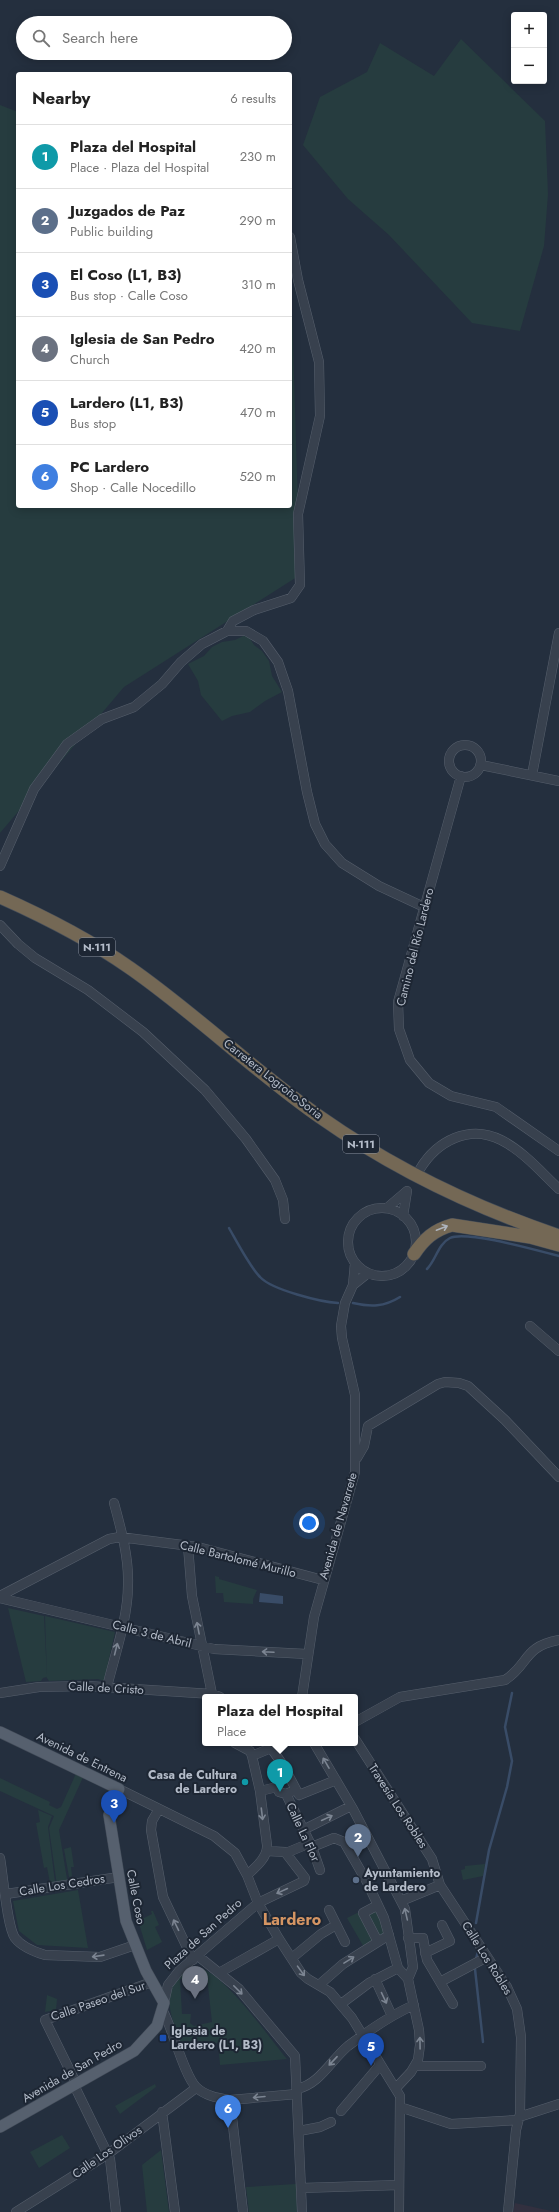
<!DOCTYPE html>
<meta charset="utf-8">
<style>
:root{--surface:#fff;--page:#f6f6f6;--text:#222;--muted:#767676;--line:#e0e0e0;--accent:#516482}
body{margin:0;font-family:Jost,sans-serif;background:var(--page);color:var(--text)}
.controls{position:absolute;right:12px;top:12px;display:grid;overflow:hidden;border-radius:4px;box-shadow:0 2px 10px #0003}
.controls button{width:36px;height:36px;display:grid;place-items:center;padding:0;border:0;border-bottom:1px solid var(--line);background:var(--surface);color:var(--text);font:20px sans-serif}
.you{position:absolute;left:309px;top:1523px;width:14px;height:14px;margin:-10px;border:3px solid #fff;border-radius:50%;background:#1a73e8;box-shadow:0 0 0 6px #1a73e833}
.badge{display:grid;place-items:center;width:26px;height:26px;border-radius:50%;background:var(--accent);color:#fff;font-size:13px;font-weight:700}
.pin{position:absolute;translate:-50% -33px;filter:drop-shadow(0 1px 2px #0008)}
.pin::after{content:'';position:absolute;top:21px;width:14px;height:12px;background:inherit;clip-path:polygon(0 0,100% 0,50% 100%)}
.popup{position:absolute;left:202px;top:1694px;width:156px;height:52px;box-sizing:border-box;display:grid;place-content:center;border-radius:4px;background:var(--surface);filter:drop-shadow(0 1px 3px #0005);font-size:13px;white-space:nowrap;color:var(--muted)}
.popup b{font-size:15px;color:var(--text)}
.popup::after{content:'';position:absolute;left:50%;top:100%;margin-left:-8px;border:8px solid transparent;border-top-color:var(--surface)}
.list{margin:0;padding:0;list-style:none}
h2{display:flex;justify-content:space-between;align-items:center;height:52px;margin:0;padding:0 16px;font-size:17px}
h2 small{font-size:13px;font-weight:400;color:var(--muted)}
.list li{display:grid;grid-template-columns:26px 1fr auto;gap:12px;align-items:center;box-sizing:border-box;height:64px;padding:0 16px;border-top:1px solid var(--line)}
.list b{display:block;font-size:15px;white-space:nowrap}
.list p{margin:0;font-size:13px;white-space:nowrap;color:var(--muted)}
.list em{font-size:13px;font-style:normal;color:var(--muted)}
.icon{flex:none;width:22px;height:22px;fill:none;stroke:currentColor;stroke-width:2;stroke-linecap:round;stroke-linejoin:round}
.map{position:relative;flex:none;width:559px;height:2212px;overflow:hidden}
.search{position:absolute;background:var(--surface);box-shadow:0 2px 10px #0003;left:16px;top:16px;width:276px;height:44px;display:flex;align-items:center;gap:10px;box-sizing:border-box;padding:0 14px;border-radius:22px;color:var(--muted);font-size:15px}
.panel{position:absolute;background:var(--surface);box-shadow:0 2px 10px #0003;left:16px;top:72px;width:276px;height:436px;border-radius:4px}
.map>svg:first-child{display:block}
</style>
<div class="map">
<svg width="559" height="2212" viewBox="0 0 559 2212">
<rect width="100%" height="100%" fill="#242f3e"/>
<path fill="#32303f" d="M515,2203l41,9h-43z"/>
<path fill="#263c3f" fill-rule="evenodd" d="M461,39l84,82 3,73 -4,52 -24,85 -48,-8 -83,-88 -41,-36 -45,-54 17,-48 47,-25 13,-29 54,33z
M0,105l18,7v394h272v-264l10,333 -176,112 -124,146z
M247,634l7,11 8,6 7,10 3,15 10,16 -17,9 -15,11 -18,4 -10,5 -21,-26 -3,-14 -10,-17 16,-8 8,-9 10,-5 13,-2z
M215,1576l4,1v2l38,11 -4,9v5l-29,-2 -1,-9h-7z
M8,1608l36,8 3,61 -4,1 -2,3 -15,1z
M45,1616l70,16 -11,49 -6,-2 -49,2 -2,-3z
M78,1769l7,4 -26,57 9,55 -11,1 -8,-58 5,-12 -54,-25v-13l50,24 -1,3 8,4 4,-2z
M38,1810l14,6 -4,11 7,55 -5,1 -3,-16 -3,1 -8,-45 4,-1z
M71,1847l3,20h-3l1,9 -3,1 -5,-28z
M485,1864l-2,12 -20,4 -2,-10 4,-1v-3z
M78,1890l10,58 -51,-3 -18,-14 -6,-30z
M377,1903l12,32 -24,14 -18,-31z
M151,1911h2l6,14 -4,2 7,15 -15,8 -10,-33 3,-1 2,3 10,-5z
M196,1967c26,2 74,72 91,92l-67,6 -2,-22 -36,3c-12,-31 -26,-63 14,-79zM207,1977l5,45 -18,4 -4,-3 1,-9h-9l-2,-35z
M47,1995l10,4 -1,11 -11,2z
M155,2084l1,3 -36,27 -5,-8z
M62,2135l8,13 -31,20 -9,-16z
M161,2150l8,62h-22l-5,-47z
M296,2184l1,28h-48l-3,-25z"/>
<path fill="#394c67" d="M260,1593l23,3v8l-24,-2z"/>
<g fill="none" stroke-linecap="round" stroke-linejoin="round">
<path stroke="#394c67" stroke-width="2.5" d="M229,1228c8,14 21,39 31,49 12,13 61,25 78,26
M427,1269c9,-9 11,-25 23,-31 16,-8 89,13 109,18
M353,1303c18,4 31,4 47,-6
M476,1923l13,-73 18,-63 5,-26 -7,-34 7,-34
M476,1959l2,-8
M475,1969l8,73"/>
<g stroke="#565f6c" stroke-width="10">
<path id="minor" d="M227,631l6,-10 21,-11 37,-12 9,-13 -2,-71 22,-98 -1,-54 -21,-82 -8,-43
M449 761a16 16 0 1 1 32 0a16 16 0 1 1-32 0Z
M481,765l78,16
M532,775l27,-142
M461,776l-63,226 1,27 11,31 19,23 22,13 45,11 63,44
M0,866l34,-77 33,-45 35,-25 32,-12 28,-23 19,-22 21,-18 25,-13h19l17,10 15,21 10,29 19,101 8,32 10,20 17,19 37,23 45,21
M0,925l18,19 17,14 53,32 55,42 62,58 41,49 29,41 8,20 2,19
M420,1169c17,-28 49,-45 81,-29 22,11 40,32 58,49
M348 1242a34 34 0 1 1 68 0a34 34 0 1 1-68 0Z
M387,1208l20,-17 -4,25
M355,1263l-2,22 15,-12
M530,1326l29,25
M357,1458l7,-12 4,-20 70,-42 7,-2 14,1 9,3 37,34 54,57
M188,1546l4,50 20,98
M0,1596l109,-57 11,-2 78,10 125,33
M0,1598l214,51 93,5
M107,1687c8,-33 21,-69 21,-102 1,-28 -7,-56 -14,-82
M0,1693l39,-6 49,-1 124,8 8,3
M302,1697l12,-80 41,-145v-77l-13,-57 -1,-12 4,-23 8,-18
M355,1722l45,-25 105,-17c25,-16 17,-33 54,-40
M355,1739l77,120 8,26 67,102 10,22 4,28 -1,77 -4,16 -8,82
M235,1743l15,8 2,5 8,35 7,54c1,12 -11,22 -20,30
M314,1743l39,66 52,100 8,58 -5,12
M271,1748l12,17 16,30 37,-15
M252,1756l19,-8
M119,1789l95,47 21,17 12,22 11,28 21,36 22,34 7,6 22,13 22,26 48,78 -1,116
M260,1791l17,-4 2,5 7,2 5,-2
M286,1794l26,53 8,23
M159,1809l-7,12 -1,9 12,67 30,63
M303,1830l48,-24
M312,1847l22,-9 10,4 23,40 17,36 14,50 10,11 11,51 1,15 -2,15 -7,12 -15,16
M286,1853l24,-10
M0,1858c3,16 7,69 15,80 7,9 20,14 30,17l55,2 35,-12
M6,1894l113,-17
M401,1901l39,-16
M378,1905l-15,8 15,29
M329,1910l16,32
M408,1938h15l4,22 26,44
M425,1953l25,-12 -8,-16
M198,1956l41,33 56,67 7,156
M292,1958l29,-24 15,-9
M219,1973l60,-34
M375,1979l17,37
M440,1982l47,-25
M319,1985l24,-21 46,-29
M164,2003l4,-18 11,-14 79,-68 46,-22 1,-3 -20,-26 -18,-1
M341,2004l28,-21 29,-15
M163,2011c10,19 21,64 33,76 9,9 22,11 34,13l67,-6
M415,2066h66
M76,2083l-31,-63 107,-38
M74,2085l36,74 6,53
M297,2089c23,-5 34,-29 51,-43 20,-15 43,-31 66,-41
M230,2100l13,112
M400,2107l51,17 66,-4
M341,2111l39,-46
M162,2112l13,100
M519,2117l40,-13
M299,2131l21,-4 11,-5
M301,2188l98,-3
M16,2212l92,-58 88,-66"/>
</g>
<g stroke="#414a57" stroke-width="12">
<path id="major" d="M0,1732l119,57 -10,26 17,106 20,50 18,32 -7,23 -23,25 -134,76"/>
</g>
<g stroke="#434c59" stroke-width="14">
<path id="highway" d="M0,897c45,20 90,43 130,71 66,46 124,103 190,149 74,52 153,90 239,119
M414,1254c10,-15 20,-24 38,-29l78,12 29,8"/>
</g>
<use href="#minor" stroke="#38414e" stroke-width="9"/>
<use href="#major" stroke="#56606e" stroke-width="11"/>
<use href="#highway" stroke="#746855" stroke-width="13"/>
</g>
<defs><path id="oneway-shaft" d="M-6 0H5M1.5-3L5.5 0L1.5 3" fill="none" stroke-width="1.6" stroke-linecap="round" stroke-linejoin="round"/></defs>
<use stroke="#aeb4bd" href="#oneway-shaft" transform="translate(442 1228) rotate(-21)"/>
<g stroke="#7c8592">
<use href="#oneway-shaft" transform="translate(198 1628) rotate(-101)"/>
<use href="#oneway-shaft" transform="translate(116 1649) rotate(-76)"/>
<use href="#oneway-shaft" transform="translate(268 1652) rotate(-177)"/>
<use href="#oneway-shaft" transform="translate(326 1763) rotate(-120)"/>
<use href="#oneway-shaft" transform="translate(262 1814) rotate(83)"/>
<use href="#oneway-shaft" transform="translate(327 1818) rotate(-25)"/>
<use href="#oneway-shaft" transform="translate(282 1891) rotate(155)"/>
<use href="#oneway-shaft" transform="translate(406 1914) rotate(-103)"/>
<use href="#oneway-shaft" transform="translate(176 1925) rotate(-116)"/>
<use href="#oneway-shaft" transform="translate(98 1956) rotate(172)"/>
<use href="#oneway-shaft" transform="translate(349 1960) rotate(-32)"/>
<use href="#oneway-shaft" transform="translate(301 1971) rotate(54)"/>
<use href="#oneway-shaft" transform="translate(238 1990) rotate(45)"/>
<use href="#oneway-shaft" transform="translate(384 1998) rotate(65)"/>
<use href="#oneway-shaft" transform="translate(420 2043) rotate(-91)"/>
<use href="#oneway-shaft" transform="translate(333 2061) rotate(133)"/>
<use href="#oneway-shaft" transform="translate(259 2097) rotate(175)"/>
</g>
<circle fill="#0f9aa8" stroke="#1d2633" stroke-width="1.5" cx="245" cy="1782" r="4"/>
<circle fill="#5c6f8a" stroke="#1d2633" stroke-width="1.5" cx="356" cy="1880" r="4"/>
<rect fill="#1a4fb4" stroke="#1d2633" stroke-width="1.5" x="159" y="2034" width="8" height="8" rx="2"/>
<g text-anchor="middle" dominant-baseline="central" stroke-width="4" stroke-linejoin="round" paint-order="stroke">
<g fill="#1d2633" stroke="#878f9c" stroke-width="1">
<rect x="79" y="938" width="36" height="18" rx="3"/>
<rect x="343" y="1135" width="36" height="18" rx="3"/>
</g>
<g font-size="11" font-weight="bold" fill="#b4bcc9">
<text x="97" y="947">N-111</text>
<text x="361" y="1144">N-111</text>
</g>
<g font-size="12" fill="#b4bcc9" stroke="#1d2633">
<text transform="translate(415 947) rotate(-76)">Camino del Río Lardero</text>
<text transform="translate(273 1079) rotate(38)">Carretera Logroño-Soria</text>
<text transform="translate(338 1526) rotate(-74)">Avenida de Navarrete</text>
<text transform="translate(238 1559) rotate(14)">Calle Bartolomé Murillo</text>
<text transform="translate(152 1634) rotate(14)">Calle 3 de Abril</text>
<text transform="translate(106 1688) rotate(3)">Calle de Cristo</text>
<text transform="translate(82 1757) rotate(26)">Avenida de Entrena</text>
<text transform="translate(398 1806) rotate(57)">Travesía Los Robles</text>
<text transform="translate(303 1832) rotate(65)">Calle La Flor</text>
<text transform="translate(62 1885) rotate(-9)">Calle Los Cedros</text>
<text transform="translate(136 1897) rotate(79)">Calle Coso</text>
<text transform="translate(203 1934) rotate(-42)">Plaza de San Pedro</text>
<text transform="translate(487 1958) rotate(58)">Calle Los Robles</text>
<text transform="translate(98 2001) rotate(-19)">Calle Paseo del Sur</text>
<text transform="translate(72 2071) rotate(-30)">Avenida de San Pedro</text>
<text transform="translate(107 2152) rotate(-35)">Calle Los Olivos</text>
</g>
<g font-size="12" font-weight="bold" fill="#b4bcc9" stroke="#1d2633" text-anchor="start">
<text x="237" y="1775" text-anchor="end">Casa de Cultura<tspan x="237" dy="14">de Lardero</tspan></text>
<text x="364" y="1873">Ayuntamiento<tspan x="364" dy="14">de Lardero</tspan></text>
<text x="171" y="2031">Iglesia de<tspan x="171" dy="14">Lardero (L1, B3)</tspan></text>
</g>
<g font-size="16" font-weight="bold" fill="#d59563" stroke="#1d2633">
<text x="292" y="1919">Lardero</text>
</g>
</g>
</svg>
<div class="controls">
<button>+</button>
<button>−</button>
</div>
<div class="you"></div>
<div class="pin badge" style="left:280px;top:1792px;background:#0f9aa8">1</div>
<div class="popup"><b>Plaza del Hospital</b>Place</div>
<div class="pin badge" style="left:358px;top:1857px;background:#5c6f8a">2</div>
<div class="pin badge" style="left:114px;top:1823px;background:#1a4fb4">3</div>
<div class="pin badge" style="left:195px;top:1999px;background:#6b7280">4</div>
<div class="pin badge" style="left:371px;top:2066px;background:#1a4fb4">5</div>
<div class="pin badge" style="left:228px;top:2128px;background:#3f7fe0">6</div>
<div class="search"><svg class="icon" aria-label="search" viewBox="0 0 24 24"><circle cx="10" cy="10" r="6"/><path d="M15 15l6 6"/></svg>Search here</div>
<section class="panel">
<h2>Nearby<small>6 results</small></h2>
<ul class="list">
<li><span class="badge" style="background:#0f9aa8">1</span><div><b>Plaza del Hospital</b><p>Place · Plaza del Hospital</p></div><em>230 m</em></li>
<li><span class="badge" style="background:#5c6f8a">2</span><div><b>Juzgados de Paz</b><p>Public building</p></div><em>290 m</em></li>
<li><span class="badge" style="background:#1a4fb4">3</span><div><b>El Coso (L1, B3)</b><p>Bus stop · Calle Coso</p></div><em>310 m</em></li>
<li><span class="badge" style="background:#6b7280">4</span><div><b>Iglesia de San Pedro</b><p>Church</p></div><em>420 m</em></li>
<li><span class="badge" style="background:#1a4fb4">5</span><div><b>Lardero (L1, B3)</b><p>Bus stop</p></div><em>470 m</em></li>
<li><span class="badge" style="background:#3f7fe0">6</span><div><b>PC Lardero</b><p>Shop · Calle Nocedillo</p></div><em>520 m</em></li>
</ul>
</section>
</div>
